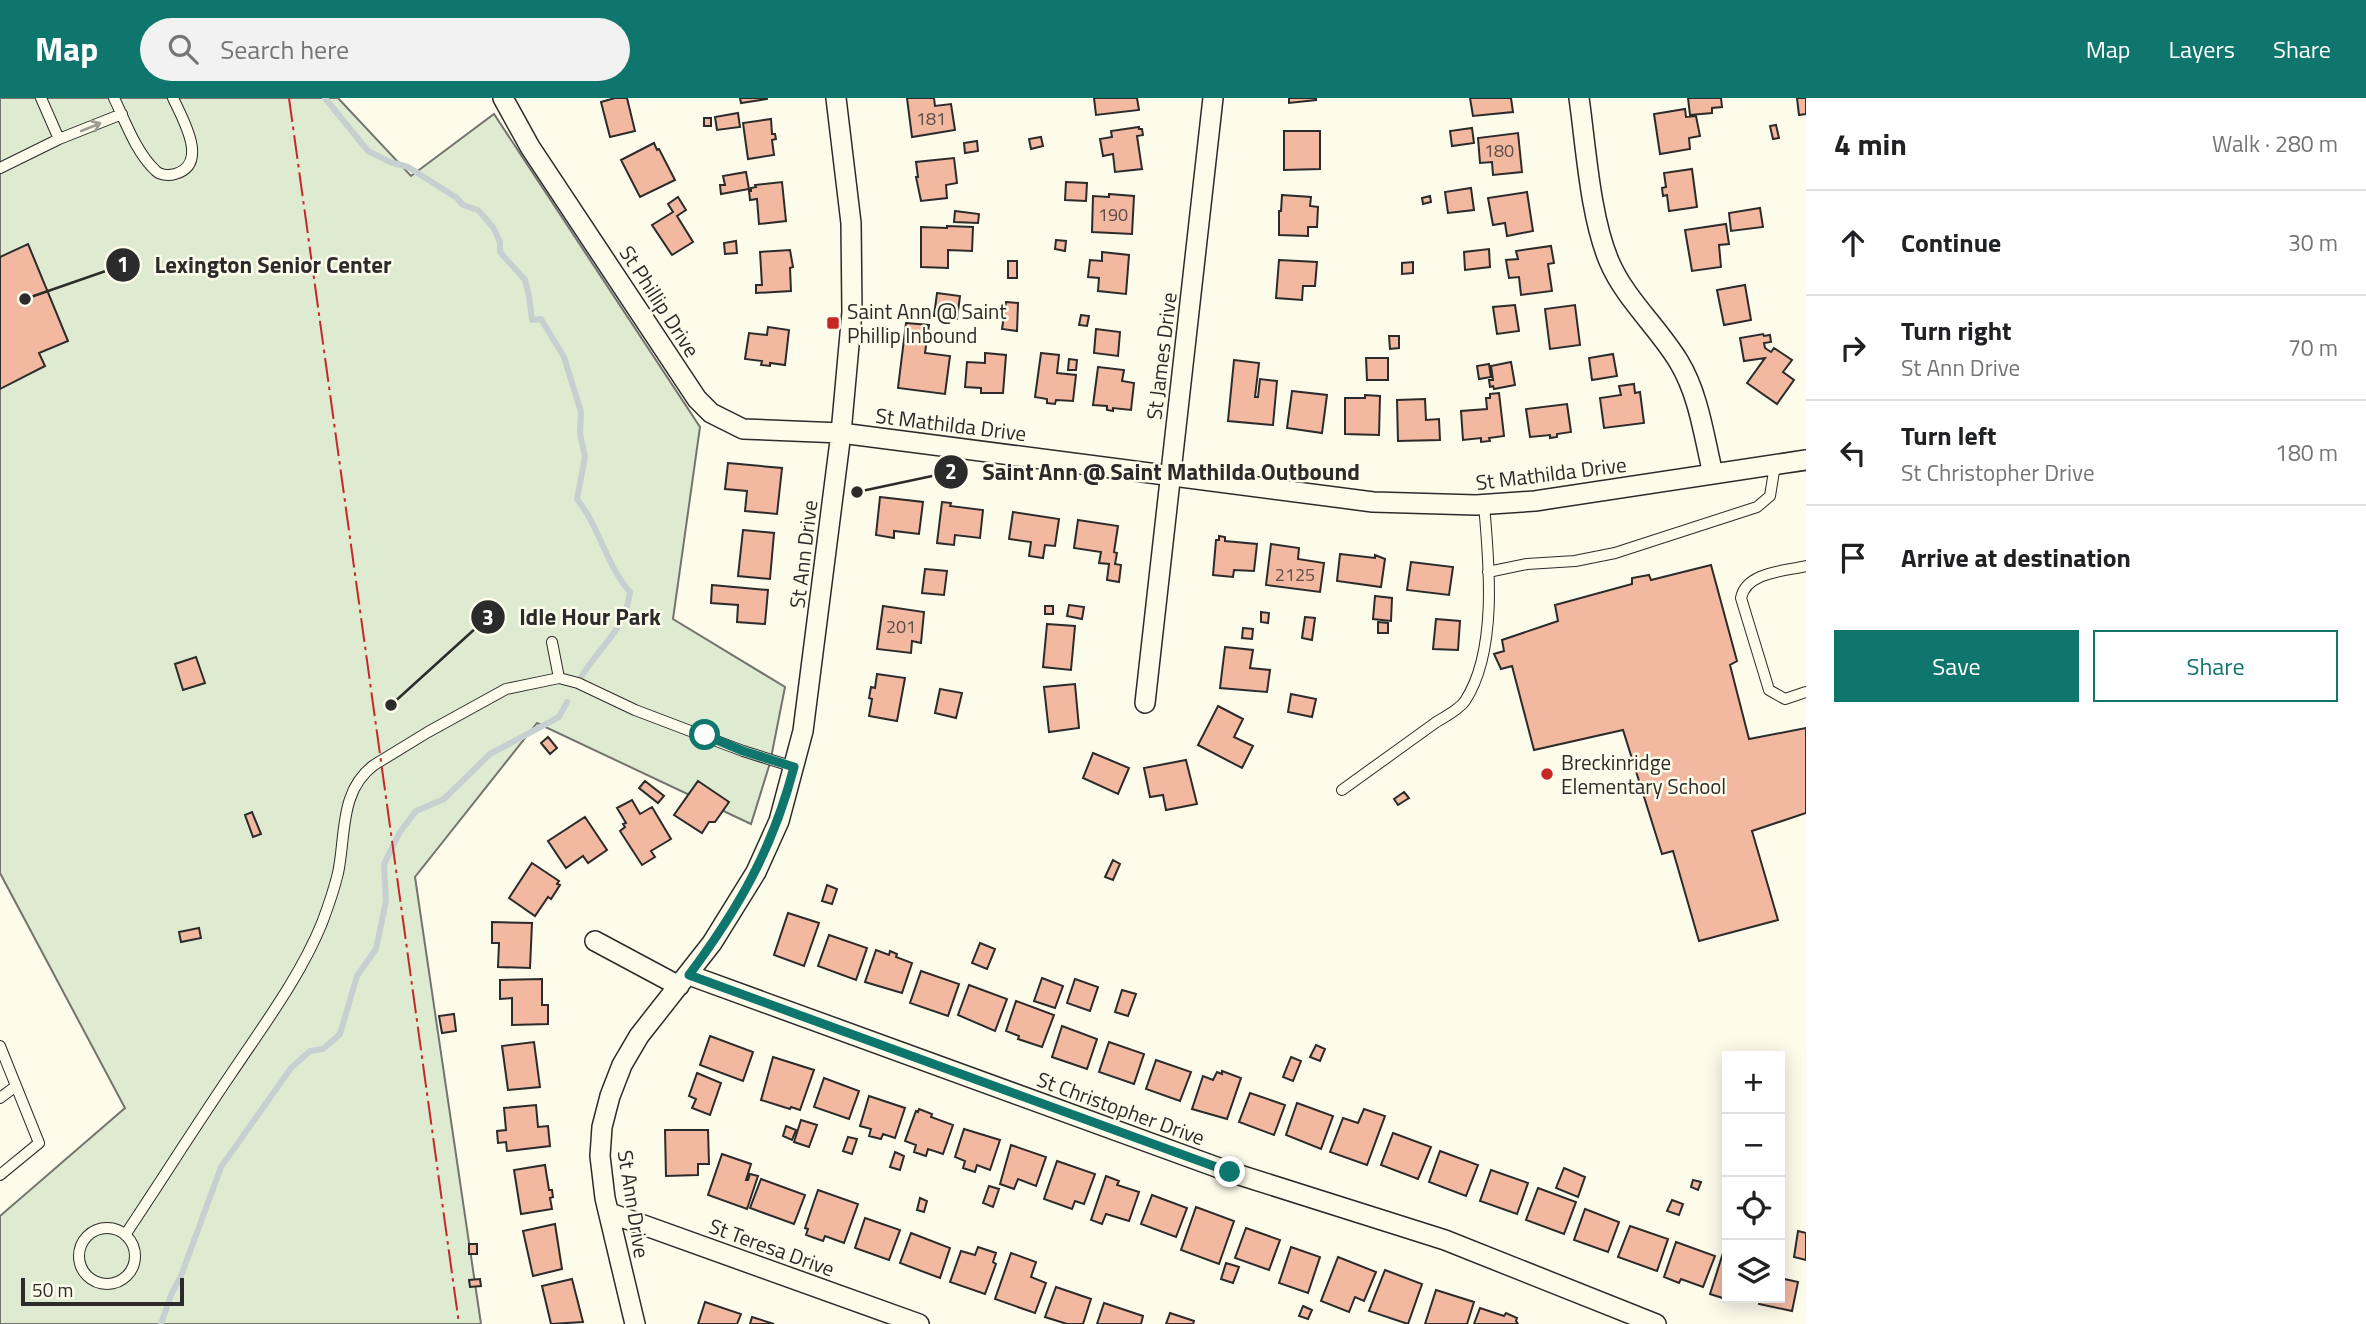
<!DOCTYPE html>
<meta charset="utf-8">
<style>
:root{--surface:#fff;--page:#f2f2f2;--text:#202124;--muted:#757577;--line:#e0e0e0;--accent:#0f766e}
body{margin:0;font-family:"Titillium Web",sans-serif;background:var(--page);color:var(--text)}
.controls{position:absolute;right:21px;bottom:21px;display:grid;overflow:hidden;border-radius:0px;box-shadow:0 4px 18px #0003}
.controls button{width:63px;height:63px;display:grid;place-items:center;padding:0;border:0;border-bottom:2px solid var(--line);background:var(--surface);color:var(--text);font:35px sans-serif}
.scale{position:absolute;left:21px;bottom:18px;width:163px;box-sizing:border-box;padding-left:7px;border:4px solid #2b2b2b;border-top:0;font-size:19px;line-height:24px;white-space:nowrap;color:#2b2b2b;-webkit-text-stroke:5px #fdfbea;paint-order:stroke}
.stop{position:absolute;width:21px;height:21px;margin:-16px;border:5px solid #0f766e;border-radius:50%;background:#fff}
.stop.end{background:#0f766e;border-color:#fff;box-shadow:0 2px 7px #0008}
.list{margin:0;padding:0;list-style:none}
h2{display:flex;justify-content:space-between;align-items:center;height:91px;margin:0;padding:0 28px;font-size:30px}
h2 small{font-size:23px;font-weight:400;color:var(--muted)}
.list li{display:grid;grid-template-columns:46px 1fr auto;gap:21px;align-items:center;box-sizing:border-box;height:105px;padding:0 28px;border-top:2px solid var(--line)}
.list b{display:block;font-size:26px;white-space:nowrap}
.list p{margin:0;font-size:23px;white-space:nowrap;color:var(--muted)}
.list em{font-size:23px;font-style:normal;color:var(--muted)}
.actions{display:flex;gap:14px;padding:21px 28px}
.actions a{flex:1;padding:16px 0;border:2px solid var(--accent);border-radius:0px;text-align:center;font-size:24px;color:var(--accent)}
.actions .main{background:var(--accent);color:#fff}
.icon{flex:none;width:38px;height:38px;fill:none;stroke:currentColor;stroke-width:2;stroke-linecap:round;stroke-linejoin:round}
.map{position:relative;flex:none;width:1806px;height:1226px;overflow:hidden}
header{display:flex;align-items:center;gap:42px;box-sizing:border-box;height:98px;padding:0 35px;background:var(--accent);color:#fff}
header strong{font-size:33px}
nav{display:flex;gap:38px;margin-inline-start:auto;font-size:24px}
.search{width:490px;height:63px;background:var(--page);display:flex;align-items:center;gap:18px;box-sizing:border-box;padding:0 24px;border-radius:38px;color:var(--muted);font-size:26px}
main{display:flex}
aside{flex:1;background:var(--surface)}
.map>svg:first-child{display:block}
</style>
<header>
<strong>Map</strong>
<div class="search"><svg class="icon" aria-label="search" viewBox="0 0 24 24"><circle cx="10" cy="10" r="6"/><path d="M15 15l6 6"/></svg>Search here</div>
<nav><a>Map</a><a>Layers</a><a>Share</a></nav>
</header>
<main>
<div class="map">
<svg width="1806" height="1226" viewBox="0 0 1806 1226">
<rect width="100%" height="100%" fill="#fdfbea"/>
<path fill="#deebd1" stroke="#74746e" stroke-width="2" d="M0,0h338l73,78 83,-62 206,313 -27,192 112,68 -15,76 -19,61 -214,-101 -122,154 66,447h-481v-108l125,-108 -125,-235z"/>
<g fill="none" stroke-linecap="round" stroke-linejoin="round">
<path stroke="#c7d0d0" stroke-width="6" d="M325,0l43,53 22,11 18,5 49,31 6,7 15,5 15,17 7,15v10l25,28 4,16 3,24 9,-1 23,38 17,55 -1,21 5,24 -8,42c23,29 29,66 53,93 -5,40 -32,55 -50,87
M161,1226l10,-29 10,-19 40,-109 70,-99 19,-17 13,-2 17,-15 17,-58 19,-27 10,-48 -2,-37 16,-32 16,-21 28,-12 46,-45 69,-37 8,-15"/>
</g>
<path fill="#f2b8a0" stroke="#2b2b2b" stroke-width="2" d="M615,0h12l8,33 -25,6 -9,-35z
M740,0h27v1l-26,4z
M907,0h27l1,8 16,-2 4,26 -43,7z
M1094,0h43l2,12 -43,5z
M1289,0h27v2l-27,3z
M1470,0h41l2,14 -40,4z
M1688,0h33l1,9 -10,1v5l-22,2z
M1797,0h9v16l-7,1z
M1685,11l1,8 10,-1 4,20 -11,2 1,11 -30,5 -6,-40z
M738,15l2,14 -23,3 -2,-13z
M704,20h7v8h-7z
M771,21l1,15h3l1,5 -4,1 2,15 -26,4 -5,-36z
M1776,27l3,13 -6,1 -3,-13z
M1139,29v2h3l1,6 -6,1 5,33 -27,3 -2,-18 -10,2 -3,-17 12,-2 -1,-6z
M1472,30l2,15 -22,3 -2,-15z
M1284,33h36v38l-36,1z
M1518,35l4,39 -29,3 -1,-13 -12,1 -2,-25z
M1041,39l2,9 -12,3 -2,-10z
M977,43l1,10 -13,2 -1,-10z
M654,45l3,7 2,-1 16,31 -35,17 -19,-37z
M954,60l3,25 -11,2 1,13 -26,3 -5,-24h2l-2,-15z
M1692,71l5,38 -28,4 -2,-16 -4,1 -1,-8 4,-1 -2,-14z
M746,74l3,17 -28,5 -1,-9h5l-2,-9z
M782,84l4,39 -27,3 -2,-25 -7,1 -1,-9h2v-3l5,-1 -1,-2z
M1066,84l21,1 -1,18 -21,-1z
M1471,90l3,22 -26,3 -3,-21z
M1527,94l6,39 -26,5 -2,-13 -12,2 -5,-27z
M1109,96l25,2 -2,38 -40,-2 1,-36 16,1z
M1282,97l29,2 -1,9 8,1 -1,20h-9v9l-29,-1v-24h2z
M1430,98l1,6 -8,2 -1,-6z
M678,99l8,13 -9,6 16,26 -21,13 -20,-30 21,-13 -5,-8z
M1760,110l3,19 -32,4 -2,-18z
M955,113l24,3 -1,9 -24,-1z
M1726,126l3,20 -10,1 2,22 -29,4 -7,-41z
M947,128l26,1 -1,24 -24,-1v18l-27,-1v-40l26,1z
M1056,142l10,1 -1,10 -10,-2z
M736,143l1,12 -12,1 -1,-11z
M28,146l40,97 -29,12 6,13 -45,23v-132z
M1551,148l3,17 -6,1 4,27 -31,4 -2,-18 -10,1 -3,-18 12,-1 -2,-8z
M1489,151l1,18 -25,3 -1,-18z
M790,152l3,17 -3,1 1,23 -35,2v-8h6l-2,-33z
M1102,154l27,3 -3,39 -28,-3 1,-13 -11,-1 2,-17 12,1z
M1279,162l38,2 -2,24h-12l-1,14 -26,-2z
M1008,163h9v17h-9z
M1413,164v11l-11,1v-11z
M1745,187l6,35 -27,5 -7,-35z
M937,195l23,3 -3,23 -23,-3z
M1006,204l12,1 -1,28 -15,-2z
M1515,207l4,26 -22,3 -4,-27z
M1575,207l5,40 -30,4 -5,-40z
M1081,217l8,1 -2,10 -8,-1z
M906,225l23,2 -4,28 25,3 -5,38 -47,-6z
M768,229l21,3 -4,35 -15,-2v3l-9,-1 1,-4 -17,-2 4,-26 18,2z
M1096,231l24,3 -2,24 -24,-3z
M1763,236l1,2 6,-1 1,7 -7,1 1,5 6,4 3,-4 18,12 -9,12 11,8 -17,24 -30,-21 18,-25 -21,3 -4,-23z
M1389,238h10v12l-9,1z
M985,255l21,2 -3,38h-22v-5l-16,-1 2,-25 18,1z
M1041,255l18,2 -2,18 19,2 -3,26 -17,-1 -1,4 -8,-1v-4l-12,-2z
M1613,256l4,22 -25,4 -3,-22z
M1366,260h22v22h-21z
M1069,261l8,1 -1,10h-8z
M1234,262l25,3 -4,34h3l2,-18 17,2 -4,44 -45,-4z
M1511,264l4,23 -21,4 -1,-3 -3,1 -1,-7h4l-2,-14z
M1489,266l2,13 -12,2 -2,-13z
M1098,269l26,3 -2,11 12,2 -3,27 -18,-2v3l-6,-1v-4l-14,-1z
M1634,286l1,9 5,-1 4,31 -40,5 -4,-30 21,-3 -2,-9z
M1292,293l35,4 -5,38 -35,-5z
M1499,295l5,43 -15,2 1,3 -9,1v-4l-18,2 -2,-29 26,-2 -1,-11h4v-4z
M1365,297l15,1 -1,39 -34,-1v-36h20z
M1425,301l1,21 13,-1 1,21 -42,1 -1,-41z
M1567,306l4,28 -14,2v3l-7,1v-3l-20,2 -4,-28z
M728,365l54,5 -5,46 -32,-3 2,-20 -22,-2z
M880,399l43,5 -4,32 -25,-3v7l-18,-3z
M942,404l9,1 -1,3 33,4 -3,28 -25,-3 -1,10 -17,-2z
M1013,414l46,7 -4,27 -10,-1 -2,13 -14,-2 2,-14 -22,-3z
M1078,422l40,6 -4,26 3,1 -2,11 6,1 -2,17 -12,-2 2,-16 -10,-1 2,-11 -27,-4z
M743,432l31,3 -4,46 -32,-3z
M1219,438l6,1v4l32,3 -3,27 -20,-1 -1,7 -20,-2 3,-35h3z
M1271,446l28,4 -1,11 26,4 -4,29 -54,-7z
M1340,456l35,4v-3l10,4 -4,28 -44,-6z
M1411,464l42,5 -4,28 -42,-5z
M1711,467l26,96 -7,4 19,74 57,-11v85l-54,18 26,89 -79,21 -26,-90 -11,3 -39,-124 -89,20 -22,-84 -11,3 -7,-15 10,-3 -2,-11 56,-19 -3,-16 77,-21v-6l17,-3 2,5z
M925,471l22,2 -3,24 -22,-2z
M712,487l56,5 -3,34 -28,-2 1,-17 -27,-2z
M1375,498l17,2 -1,23 -18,-2z
M1069,507l15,2 -2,12 -15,-3z
M883,508l41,6 -3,31 -9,-2 -1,12 -34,-4z
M1045,508h8v8h-8z
M1261,514l8,1 -1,10 -7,-1z
M1305,519l10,1 -3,22 -10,-2z
M1436,521l24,2 -2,29 -25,-1z
M1378,524l10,1v10h-10z
M1047,526l28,2 -4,44 -28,-3z
M1243,530l10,1 -1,10 -10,-1z
M1225,549l28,3 -3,18 20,2 -3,22 -47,-4z
M196,559l9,26 -22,7 -8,-26z
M877,576l28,4 -8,43 -28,-5 3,-17 -3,-1 2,-11 4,1z
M1075,586l4,44 -30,4 -5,-45z
M940,591l22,4 -6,25 -21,-5z
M1291,596l25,5 -4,18 -24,-5z
M1218,608l25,13 -9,18 19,9 -11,22 -44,-23z
M548,639l9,11 -7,6 -9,-11z
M1093,655l36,15 -11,26 -35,-16z
M1186,662l11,44 -31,6 -3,-15 -13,2 -6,-29z
M645,683l19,15 -6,7 -19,-15z
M698,683l31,21 -14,20h-6l-7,11 -28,-18z
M1404,694l5,6 -11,7 -4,-6z
M632,702l8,14 12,-7 19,32 -20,12 4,6 -13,8 -22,-34 5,-4 -2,-3 3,-1 -9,-15z
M252,714l9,22 -8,3 -8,-22z
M585,719l22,33 -19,13 -5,-7 -17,12 -18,-27z
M1113,762l7,4 -7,16 -8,-3z
M532,765l27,18 -2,3 3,1 -9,14 -3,-2 -13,19 -26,-18z
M827,787l10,4 -5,15 -10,-3z
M788,815l31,10 -15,43 -30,-11z
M492,824l40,1 -2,45 -32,-1 1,-24h-7z
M199,830l2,10 -20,4 -2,-10z
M829,837l38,13 -11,32 -38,-14z
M980,845l15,6 -8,20 -15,-6z
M876,852l13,5 1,-4 7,3 -1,3 16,6 -10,30 -37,-11z
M921,873l38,13 -11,32 -38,-13z
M1042,880l21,8 -8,22 -21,-7z
M542,881v26h6v19l-36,1v-27l-12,1v-19z
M1075,881l23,8 -8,24 -23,-8z
M969,887l38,14 -12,32 -37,-16z
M1122,892l14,4 -8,22 -13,-4z
M1016,903l38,14 -12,32 -24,-8 1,-3 -13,-5z
M454,916l2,17 -14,2 -3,-17z
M1062,928l35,13 -10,30 -35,-12z
M710,938l43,16 -10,29 -43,-16z
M534,944l6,45 -32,3 -6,-44z
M1109,944l35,12 -10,30 -35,-12z
M1316,947l9,4 -5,12 -10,-4z
M773,959l41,13 -14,40 -9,-3 -1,2 -29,-9z
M1291,959l10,4 -8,20 -10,-4z
M1156,962l35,12 -11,29 -34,-12z
M1222,973l19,7 -14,41 -35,-10 11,-33 10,4 4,-8 5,2z
M697,975l24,10 -11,32 -18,-7 4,-9 -7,-3z
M824,980l35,13 -10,28 -35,-12z
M1250,995l35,12 -11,30 -35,-13z
M869,998l36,12 -10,30 -12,-4 -2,5 -12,-3 2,-7 -11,-3z
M1297,1005l36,13 -12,33 -35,-14z
M536,1007l2,22 10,-1 2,20 -43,5 -1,-9 -8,1 -1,-12 9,-1 -2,-22z
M919,1011l13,5 -1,3 22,8 -10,29 -15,-5 -2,7 -12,-4 2,-7 -11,-4 11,-30 2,1z
M1364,1011l21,7 -18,49 -37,-13 13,-34 15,5z
M801,1022l16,5 -8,22 -15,-5z
M786,1028l10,4 -4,10 -9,-4z
M964,1031l36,11 -10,30 -13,-5 -2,7 -12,-4 2,-7 -10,-4z
M665,1032h43l1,34h-11v11l-32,1z
M1393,1035l38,14 -13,32 -37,-14z
M848,1039l9,2 -5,15 -9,-3z
M1011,1047l35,12 -10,29 -18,-7 -4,10 -14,-5z
M1440,1053l38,14 -12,31 -37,-14z
M895,1054l9,4 -4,14 -10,-3z
M722,1056l29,10 -5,16h2l2,-6 8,2 -11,33 -39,-14z
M1057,1063l38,13 -11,30 -9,-3 -3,8 -28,-10z
M545,1067l4,25h3l1,7 -3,1 2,11 -31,5 -7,-44z
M1564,1070l21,9 -7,20 -22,-9z
M1491,1072l37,13 -11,31 -37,-13z
M1106,1078l13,5 -2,4 22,7 -10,29 -23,-7 -4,10 -11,-4z
M761,1081l44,16 -11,29 -44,-16z
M1693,1082l8,2 -3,8 -7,-3z
M989,1088l10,3 -6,18 -10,-4z
M1538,1090l38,14 -12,32 -38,-14z
M818,1092l40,14 -14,39 -19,-7 -2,5 -17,-6 2,-6 -3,-1z
M1152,1097l35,13 -11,29 -35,-13z
M920,1100l7,3 -3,11 -7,-2z
M1672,1102l11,4 -4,11 -12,-4z
M1196,1109l38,14 -15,43 -38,-14z
M1585,1111l34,13 -11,30 -34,-12z
M865,1120l35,12 -11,30 -34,-12z
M555,1126l7,45 -29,7 -10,-45z
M1630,1128l38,13 -11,32 -39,-14z
M1246,1130l34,12 -11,30 -34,-12z
M1798,1133l8,2v27l-12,-3z
M911,1135l39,15 -10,30 -40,-15z
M1676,1144l39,14 -12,31 -22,-8 -2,4 -15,-6z
M469,1146h8v10h-8z
M978,1149l18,6 -3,9 3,2 -11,30 -35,-12 11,-31 14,4z
M1291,1149l29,10 -12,36 -29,-10z
M1011,1155l25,9 -5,15 15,6 -11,30 -40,-14z
M1723,1155l4,1v44h6l-1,3 -22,-7z
M1338,1159l38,15 -12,29 -9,-4 -6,15 -28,-11z
M1226,1165l13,4 -6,16 -12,-4z
M1385,1172l37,14 -14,40 -39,-13z
M1780,1180l18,4 -6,29 -33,-7 1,-6h20z
M480,1181l1,7 -11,1 -1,-7z
M572,1181l11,43 -32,2 -9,-38z
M1056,1189l35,12 -8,25h-16l-22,-7z
M1436,1192l38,12 -7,22h-42z
M705,1204l36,12 -4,10h-39z
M1104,1205l39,13 -2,8h-44z
M1303,1208l9,4 -4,9 -9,-3z
M1480,1210l24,8 2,-3 11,5 -1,3 2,3h-44z
M1170,1215l24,8 -1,3h-27z
M752,1219l22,7h-24z"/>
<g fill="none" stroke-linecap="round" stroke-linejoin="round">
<g stroke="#2b2b2b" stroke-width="12">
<path id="service" d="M41,0l18,41
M114,0c11,23 22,54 41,72 4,5 13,6 20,4 35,-10 7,-56 -2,-76
M0,70l59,-29 63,-25
M1806,468c-21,5 -60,6 -65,32l28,92 16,9 21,-7
M1488,474l39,-8 48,-3 40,-8 142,-46 13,-11 5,-31
M552,544l7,36
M1342,692c31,-22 62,-45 93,-67 9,-6 24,-13 30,-22 33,-50 24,-140 19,-196
M0,948l39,97 -39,32
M0,1000l16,-12
M79 1158a28 28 0 1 1 56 0a28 28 0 1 1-56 0Z
M125,1137c36,-54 70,-108 106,-161 32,-48 69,-97 91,-151 6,-16 12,-33 16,-50 8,-37 1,-82 36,-108l54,-33 78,-43 53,-11 19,5 57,27 108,41 51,16"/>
</g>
<g stroke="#2b2b2b" stroke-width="22">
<path id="minor" d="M503,0l27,49 167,252 14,14 32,16 98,4 532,69 103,3 59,-4 271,-41
M1579,0c7,49 11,118 30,163 16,38 49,66 70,101 20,33 25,75 34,112
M1145,605l68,-605
M595,843l84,45
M689,877l541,197 215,68 211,84
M610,1115l309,111
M635,1226l-30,-126 -5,-42 2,-29 8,-31 12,-31 17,-29 73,-93 44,-71 23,-51 24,-90 38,-298 11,-121 -1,-89 -15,-125"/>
</g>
<use href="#service" stroke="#fdfbea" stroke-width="10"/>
<use href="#minor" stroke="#fdfbea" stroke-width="19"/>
<path stroke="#c62828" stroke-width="2" stroke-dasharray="24 5 3.5 5" stroke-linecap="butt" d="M289,0l170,1226"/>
</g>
<defs><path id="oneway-shaft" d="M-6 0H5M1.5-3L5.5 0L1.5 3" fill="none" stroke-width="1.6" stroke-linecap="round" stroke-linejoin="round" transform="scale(1.75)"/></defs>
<use stroke="#9e9d94" href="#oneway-shaft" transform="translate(91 29) rotate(-22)"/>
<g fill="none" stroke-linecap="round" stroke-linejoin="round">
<path stroke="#0f766e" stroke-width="9" d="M705,637l38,16 51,16c-21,81 -55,141 -105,208l541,197"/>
</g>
<g fill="#c62828" stroke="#fdfbea" stroke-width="2.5">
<rect x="826" y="218" width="14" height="14" rx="3.5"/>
<circle cx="1547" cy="676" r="7"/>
</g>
<g text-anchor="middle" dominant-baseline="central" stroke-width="5" stroke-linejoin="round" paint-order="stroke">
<g font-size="18" fill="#5d4e48">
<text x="931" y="20">181</text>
<text x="1499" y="52">180</text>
<text x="1113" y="116">190</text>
<text x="1295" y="476">2125</text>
<text x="901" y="528">201</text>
</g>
<g font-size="21" fill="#2b2b2b" stroke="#fdfbea">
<text transform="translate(660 203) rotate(57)">St Phillip Drive</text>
<text transform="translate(1161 258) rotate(-83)">St James Drive</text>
<text transform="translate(951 326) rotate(7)">St Mathilda Drive</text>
<text transform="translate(1551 375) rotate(-7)">St Mathilda Drive</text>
<text transform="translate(803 456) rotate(-83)">St Ann Drive</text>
<text transform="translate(1121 1010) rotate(20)">St Christopher Drive</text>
<text transform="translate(634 1106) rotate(81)">St Ann Drive</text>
<text transform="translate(772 1149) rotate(20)">St Teresa Drive</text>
</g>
<g font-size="21" fill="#2b2b2b" stroke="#fdfbea" text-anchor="start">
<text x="847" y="213">Saint Ann @ Saint<tspan x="847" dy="24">Phillip Inbound</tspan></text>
<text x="1561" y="664">Breckinridge<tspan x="1561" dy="24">Elementary School</tspan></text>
</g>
</g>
<path fill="none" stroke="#2b2b2b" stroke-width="2.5" d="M25 201L123 167M857 394L951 374M391 607L488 519"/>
<g fill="#2b2b2b" stroke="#fdfbea" stroke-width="2.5">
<circle cx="25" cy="201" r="7"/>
<circle cx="857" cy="394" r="7"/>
<circle cx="391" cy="607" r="7"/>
<circle cx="123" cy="167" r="18"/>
<circle cx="951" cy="374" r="18"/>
<circle cx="488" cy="519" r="18"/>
</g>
<g font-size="21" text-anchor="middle" font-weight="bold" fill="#fff">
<text x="123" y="174">1</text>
<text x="951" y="381">2</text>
<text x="488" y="527">3</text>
</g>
<g font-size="23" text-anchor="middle" font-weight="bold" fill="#2b2b2b" stroke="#fdfbea" stroke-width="5" stroke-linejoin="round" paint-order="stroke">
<text x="273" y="175">Lexington Senior Center</text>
<text x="1171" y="382">Saint Ann @ Saint Mathilda Outbound</text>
<text x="590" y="527">Idle Hour Park</text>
</g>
</svg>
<div class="controls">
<button>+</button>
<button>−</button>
<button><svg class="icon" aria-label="locate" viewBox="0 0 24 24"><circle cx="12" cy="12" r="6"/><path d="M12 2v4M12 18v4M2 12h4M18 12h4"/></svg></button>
<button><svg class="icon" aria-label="layers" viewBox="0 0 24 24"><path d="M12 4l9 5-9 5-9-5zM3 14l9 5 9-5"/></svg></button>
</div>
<div class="scale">50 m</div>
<div class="stop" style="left:705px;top:637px"></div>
<div class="stop end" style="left:1230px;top:1074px"></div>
</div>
<aside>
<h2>4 min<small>Walk · 280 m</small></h2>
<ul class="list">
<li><svg class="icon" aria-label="ahead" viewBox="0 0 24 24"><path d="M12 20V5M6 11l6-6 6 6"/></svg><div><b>Continue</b></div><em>30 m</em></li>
<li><svg class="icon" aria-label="right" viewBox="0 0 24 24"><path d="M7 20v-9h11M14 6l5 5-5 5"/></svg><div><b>Turn right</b><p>St Ann Drive</p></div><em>70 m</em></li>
<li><svg class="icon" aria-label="left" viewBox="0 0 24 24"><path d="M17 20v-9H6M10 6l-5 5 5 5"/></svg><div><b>Turn left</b><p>St Christopher Drive</p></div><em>180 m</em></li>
<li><svg class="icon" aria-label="arrive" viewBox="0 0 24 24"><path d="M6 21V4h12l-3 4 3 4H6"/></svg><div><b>Arrive at destination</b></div></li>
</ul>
<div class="actions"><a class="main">Save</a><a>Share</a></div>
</aside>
</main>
